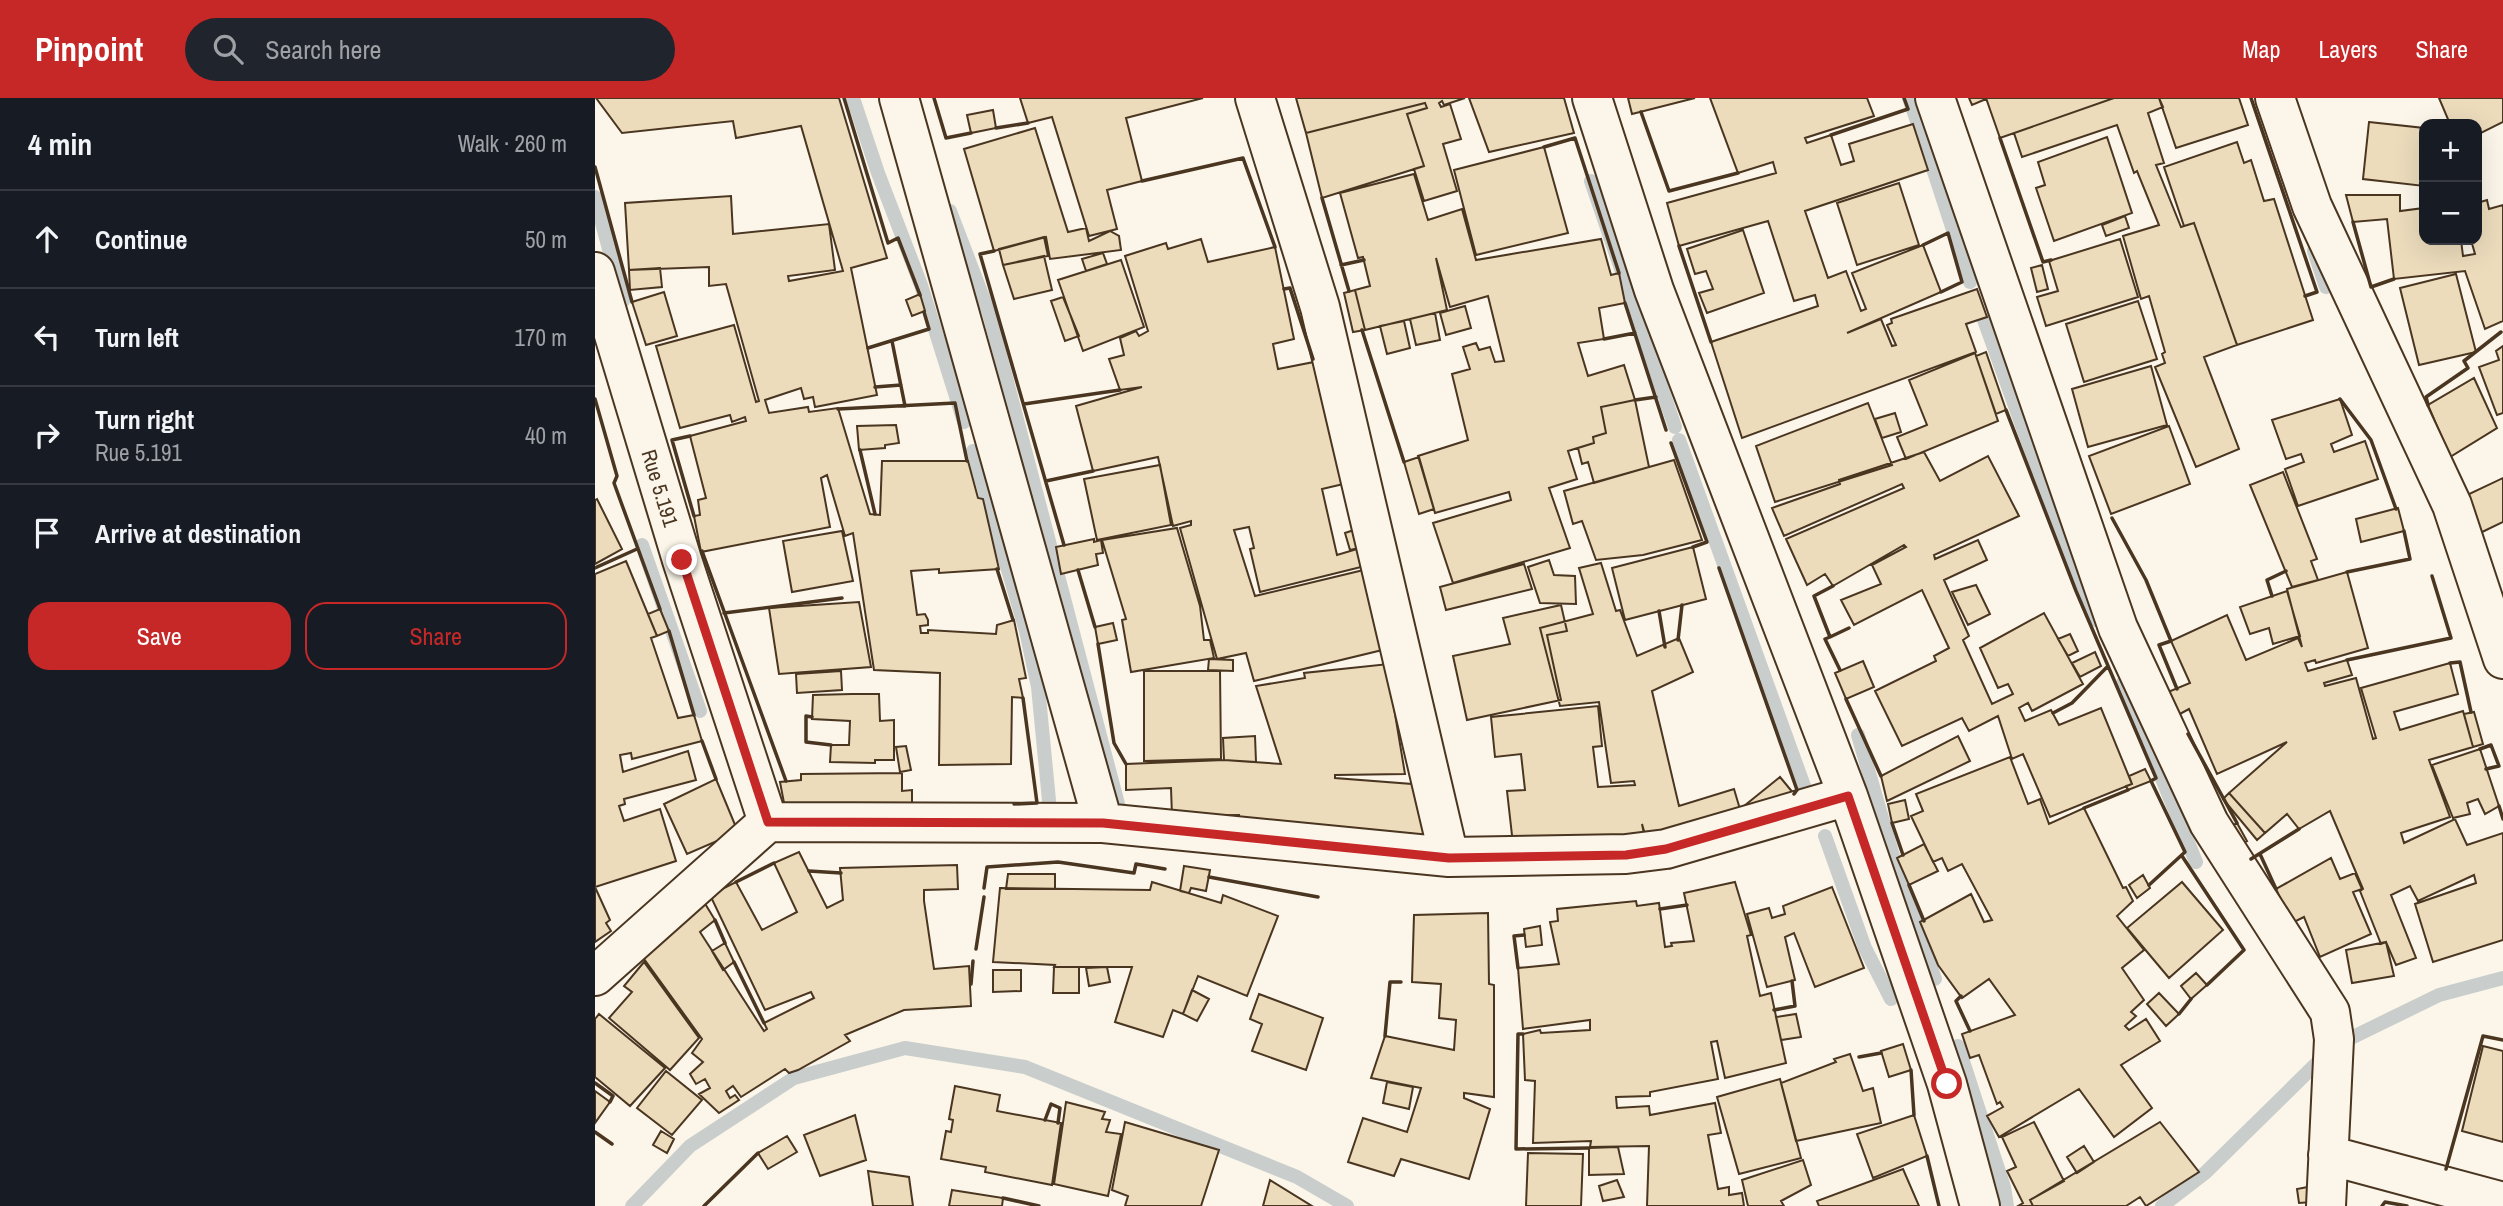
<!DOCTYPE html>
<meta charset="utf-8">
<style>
:root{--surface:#171b24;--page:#20242c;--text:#f1f3f6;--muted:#9ea1a6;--line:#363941;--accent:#c62828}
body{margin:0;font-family:"Archivo Narrow",sans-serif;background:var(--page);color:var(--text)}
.controls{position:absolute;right:21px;top:21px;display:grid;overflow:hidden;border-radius:14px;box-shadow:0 7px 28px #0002}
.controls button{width:63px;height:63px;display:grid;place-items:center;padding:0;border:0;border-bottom:2px solid var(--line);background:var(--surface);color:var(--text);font:35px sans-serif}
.stop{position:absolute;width:21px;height:21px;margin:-16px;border:5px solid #c62828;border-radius:50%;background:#fff}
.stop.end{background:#c62828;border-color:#fff;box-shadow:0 2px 7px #0008}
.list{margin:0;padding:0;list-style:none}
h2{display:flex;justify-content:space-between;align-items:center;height:91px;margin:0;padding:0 28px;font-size:30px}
h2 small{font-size:23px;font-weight:400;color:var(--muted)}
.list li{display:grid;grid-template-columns:46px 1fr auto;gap:21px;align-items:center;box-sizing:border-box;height:98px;padding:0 28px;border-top:2px solid var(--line)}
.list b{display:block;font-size:26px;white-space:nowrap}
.list p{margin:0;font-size:23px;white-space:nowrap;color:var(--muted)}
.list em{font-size:23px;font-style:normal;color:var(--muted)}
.actions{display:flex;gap:14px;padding:21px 28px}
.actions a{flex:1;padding:16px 0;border:2px solid var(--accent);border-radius:21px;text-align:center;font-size:24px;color:var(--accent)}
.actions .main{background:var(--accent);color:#fff}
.icon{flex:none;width:38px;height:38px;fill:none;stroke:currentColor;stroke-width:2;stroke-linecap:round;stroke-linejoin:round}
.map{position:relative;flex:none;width:1908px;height:1108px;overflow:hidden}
header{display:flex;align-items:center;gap:42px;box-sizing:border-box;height:98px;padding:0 35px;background:var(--accent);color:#fff}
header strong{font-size:33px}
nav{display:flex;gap:38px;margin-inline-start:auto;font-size:24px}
.search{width:490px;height:63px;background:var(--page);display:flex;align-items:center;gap:18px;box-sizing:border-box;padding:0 24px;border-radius:38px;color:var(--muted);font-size:26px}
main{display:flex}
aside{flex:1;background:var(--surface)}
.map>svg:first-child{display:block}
</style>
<header>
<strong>Pinpoint</strong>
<div class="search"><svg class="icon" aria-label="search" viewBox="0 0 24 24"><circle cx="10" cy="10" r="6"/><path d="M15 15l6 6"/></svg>Search here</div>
<nav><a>Map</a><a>Layers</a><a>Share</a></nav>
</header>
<main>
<aside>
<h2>4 min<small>Walk · 260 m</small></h2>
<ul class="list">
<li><svg class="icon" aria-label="ahead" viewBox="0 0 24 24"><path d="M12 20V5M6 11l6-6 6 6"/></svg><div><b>Continue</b></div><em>50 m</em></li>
<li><svg class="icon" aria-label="left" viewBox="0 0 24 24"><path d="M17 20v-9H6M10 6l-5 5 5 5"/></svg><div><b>Turn left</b></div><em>170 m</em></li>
<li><svg class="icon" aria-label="right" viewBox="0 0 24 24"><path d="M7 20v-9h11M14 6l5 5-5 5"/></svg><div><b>Turn right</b><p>Rue 5.191</p></div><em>40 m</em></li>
<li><svg class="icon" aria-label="arrive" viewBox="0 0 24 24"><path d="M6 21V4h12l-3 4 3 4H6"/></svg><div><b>Arrive at destination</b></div></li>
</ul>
<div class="actions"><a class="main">Save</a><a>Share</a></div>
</aside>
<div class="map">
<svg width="1908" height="1108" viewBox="0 0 1908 1108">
<rect width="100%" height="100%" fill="#fbf6e9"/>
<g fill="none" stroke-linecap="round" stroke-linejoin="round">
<path stroke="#c9cecd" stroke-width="14" d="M258,0l25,75 43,112 43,137
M1314,0l10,29
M1328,40l47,144
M996,83l84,246
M0,99l28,104
M355,113l39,102 134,510
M1719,153l12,36
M1389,222l81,225 31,75
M1084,342l125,346
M378,353l53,180 12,56 13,134
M47,447l58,166
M1528,585l73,179
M1263,637l35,121 42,123
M1230,738l40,112 26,51
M1756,940l88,-43 64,-17
M1363,948l46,141 3,19
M37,1108l58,-60 104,-68 111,-30 120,19 272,110 50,29
M1567,1108l43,-33 115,-113"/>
</g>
<path fill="#ecdcbc" stroke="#4a3520" stroke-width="2" d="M1,0h243l48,160 -36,10 26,127 -62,12 -2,-10 -9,2 -3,-11 -36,12 4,13 39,-6 1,5 29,-4 32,106 10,1 2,-54h86l10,37 5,1 16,70 -60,4v-4l-28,2 6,44 8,-1 3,6v5l-8,1 1,7h7v-3l68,4 1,-9 17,-5 12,58 -7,1 4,19 -11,-1 -1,67 -72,1 1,-92 -66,-3 -21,-137 -8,3 -18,-61 -6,3 9,49 -129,25 -7,-36 6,-1 -2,-15 8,-2 -16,-62 56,-15 -1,-4 -13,5 -2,-7 -50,13 -24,-82 78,-21 22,77 3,-1 -33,-117 -17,2v-19l-80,3 -4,-67 106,-7 2,38 96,-10 6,46 -47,6 1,5 54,-10 -42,-145 -65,12 -3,-17 -111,12z
M425,0h183l-77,20 16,63 -35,9 10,39 -28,7 -37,-119 -24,6z
M701,0h169l-21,7 -2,-4 -3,2 2,4 9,-3 11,35 -18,5 14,47 -33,10 -10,-32 10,-3 -17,-52 20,-6 -2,-5 -119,30z
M874,0h95l10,35 -85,19z
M1033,0h67l-63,16z
M1115,0h157l7,18 -69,22 2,5 24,-8 10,30 13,-4 -5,-17 64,-20 15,46 -123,41 23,67 18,-7 15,40 5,-2 -14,-36 71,-28 18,47 -94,41 34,-14 11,27 4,-1 -9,-20 5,-2 -1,-4 86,-30 10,28 -21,7 10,28 -234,86 -31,-96 107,-36 -3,-11 -21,6 -26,-80 -89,25 -12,-43 109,-30 -3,-11 -35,11z
M1374,0h17v1l-14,6z
M1391,0h128l-114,40z
M1519,0h45l4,9 -15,6 16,50 -8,2 25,62 13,-4 43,122 -33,12 35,92 -43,18 -41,-100 10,-4 -3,-9 3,-2 -16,-56 -8,3 -18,-63 36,-11 -22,-54 -3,2 -17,-48 -95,32 -8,-24z
M1564,0h80l9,27 -72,23z
M1844,0h64v24l-26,13v-11h-27z
M830,5l2,5 -20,6 17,52 -102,32 -16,-65z
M398,12l3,18 -25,5 -4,-18z
M1774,24l55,6v58l-61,-7z
M440,30l33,104 18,-4 3,13 21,-10 9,5 2,14 -71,9 -4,-22 -52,14 -30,-102z
M1512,39l25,76 -78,28 -18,-53 9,-3 -7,-23z
M1642,44l7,21 7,-3 13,41 10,-2 39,121 -76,25 -43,-122 -10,3 -20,-59z
M949,49l24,86 -92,22 -22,-85z
M819,76l14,46 34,-11 14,51 125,-21 10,36 8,-2 6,30 -26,5 5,31 -26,4 10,33 36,-11 11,35 -34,7 5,26 -13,4 1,6 -26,8 9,28 -28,9 21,60 -117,35 -20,-60 78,-23 -2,-8 -74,21 -17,-57 50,-16 -16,-66 18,-5 -7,-22 13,-4 3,7 11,-3 5,15 9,-1 -16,-65 -38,11 -14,-49 11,52 -82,20 -10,-40 15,-4 -7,-29 -5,1 -18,-65z
M1304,85l20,62 -62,20 -20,-62z
M1751,97h54v16l24,-3v32h37l2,16 12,-2 -4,-14h6v-37l10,-3 2,9 14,-4v116l-18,8 -20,-58 -71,8 -7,-60 -34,3z
M1530,118l4,12 -23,8 -4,-11z
M1148,132l21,63 -57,20 -8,-20 14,-4 -7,-18 -11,3 -8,-25z
M449,139l4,19 -45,9 -4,-16z
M606,141l7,23 67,-15 19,92 -21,5 5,25 36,-7 38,120 -30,7 15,66 20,-6 4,18 -101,25 -10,-43 4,-1 -5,-21 -15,3 21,66 117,-28 27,78 -145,35 -8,-28 -29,6 -37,-131 11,-3v-4l-18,5 -15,-69 -65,14 -17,-65 66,-19 -22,3 -11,-31 15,-4 -4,-17 16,-7 3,5 9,-5 -23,-75 41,-13 2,6z
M1525,141l18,58 -92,29 -9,-29 21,-6 -9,-30z
M508,155l4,11 -21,7 -4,-12z
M449,158l8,34 -38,9 -11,-34z
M526,162l23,67 -61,24 -25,-71z
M1447,167l6,24 -11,3 -6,-24z
M65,170l2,19 -32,3 -1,-20z
M1861,176l20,78 -57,13 -19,-77z
M760,192l10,40 -12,2 -9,-39z
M69,194l13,44 -31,9 -14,-43z
M325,196l5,17 -13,5 -6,-16z
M468,199l16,39 -14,5 -14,-40z
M1543,203l19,58 -73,23 -18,-58z
M870,208l6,22 -25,7 -6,-22z
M840,215l5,27 -24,5 -6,-26z
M809,223l6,27 -23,6 -7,-28z
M1908,248v67l-6,2 -18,-48 20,-7 -3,-9z
M1391,254l20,58 -10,4 -20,-58z
M1380,255l23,68 -92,38 -9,-22 30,-12 -18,-45z
M1556,268l16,59 -79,22 -16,-58z
M1879,280l23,50 -47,29 -22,-52z
M1745,301l12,36 -21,9 3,8 31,-11 13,38 -80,27 -13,-37 19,-7 -3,-8 -15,5 -14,-39z
M1040,302l14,67 -55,16 -6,-21 -6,2 -4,-16 16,-5 -1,-6 13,-4 -5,-26z
M1273,305l24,62 -117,37 -19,-56z
M1300,315l6,19 -19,6 -7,-19z
M301,327l3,18 -14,2v3l-26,2 -2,-24z
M1574,328l21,58 -79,30 -22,-58z
M1329,354l16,29 48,-25 31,60 -85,39 1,4 43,-19 9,20 -43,20 25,56 -6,4 29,64 21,-10 -5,-10 -10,4 -18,-40 64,-35 39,71 -51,27 -4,-8 -9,5 6,13 26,-11 8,15 42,-17 31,76 -82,33 -27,-63 -11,5 -14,-43 -29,15 -7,-13 -60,28 -27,-55 61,-30 -2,-5 15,-8 -27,-58 -68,35 -13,-25 40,-16 -9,-19 34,-18 -2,-2 -71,41 -8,-12 -18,11 -21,-46 118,-51 -2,-4 -118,52 -12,-28 68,-24 -1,-4z
M824,359l15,52 -15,5 -15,-52z
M1079,362l28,80 -59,15 -47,5 -14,-39 -9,3 -9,-33z
M565,367l11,60 -74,15 -13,-61z
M1688,374l34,87 -6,2 7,19 -26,7 -42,-102z
M1908,380v44l-23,11 -13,-38z
M2,401l25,50 -27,15v-64z
M1803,410l6,23 -43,11 -5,-23z
M768,429l5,19 -18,4 -5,-17z
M582,430l23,78 4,34h6l4,18 -83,14 -9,-52 4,-1 -24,-79z
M247,433l11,50 -61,11 -9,-51z
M499,441v3l7,-2 2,13 -7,1 2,11 -37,9 -5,-27z
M1098,449l13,52 -81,21 -13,-52z
M954,462l5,15 21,1 1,28 -36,-1 -12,-36z
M31,463l31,75 -6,2 27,80 16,-3 8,26 -70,18 -1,-6 -11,2 3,17 65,-21 8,29 -72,19 1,5 -6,2 5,15 36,-12 16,52 -81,26 15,33 -4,3 5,8 -16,11v-368z
M1006,465l15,48 4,-1 17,46 42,-18 14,34 -41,19 27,115 55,-17 8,27 -94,29 -6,-21 5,24 -134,-4 -6,-53 18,-1 -4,-36 -26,3 -4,-40 107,-11 4,40 -9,1 5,40 37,-2 -1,-4 -23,2 -12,-81 -39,4 -20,-78 53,-14 -14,-46z
M929,466l8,25 -86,21 -6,-23z
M1752,474l21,76 -52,15 -1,-3 -10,3 3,8 39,-11 5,15 -28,8 1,3 31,-8 17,61 3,-1 -15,-50 89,-25 8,31 -64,18 6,18 63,-19 10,36 -44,13 21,57 -49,16 3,10 51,-24 12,26 36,-12v107l-70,22 -18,-58 61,-21 -2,-8 -56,26 -8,-15 -19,9 25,63 -20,7 -10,-23 -5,2 -21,-53 3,-2 -33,-78 -31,18 -12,-15 -22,19 -36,-40 58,-51 -70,32 -28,-65 -11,6 -10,-23 22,-9 -19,-42 56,-26 19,45 52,-22 4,9 -15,-58z
M1381,487l14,29 -22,11 -16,-33z
M1692,493l13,45 -27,8 -4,-16 -19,6 -10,-27z
M264,504l12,65 -92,7 -10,-66z
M966,507l6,26 -20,4 14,65 -94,20 -14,-64 57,-12 -7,-26z
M65,511l9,22 -12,5 -9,-22z
M518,525l4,17 -19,4 -3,-17z
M1475,536l8,17 -10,5 -10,-17z
M1500,554l6,14 -21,11 -8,-14z
M614,561l24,1v11l-25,-1z
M1268,563l11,26 -28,12 -11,-26z
M803,565l4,38 -9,1 12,72 -70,1v3l90,7 11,60 -196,-19 -1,-11 -67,1 -1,-28 -45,2v-26l98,-4 57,4 -25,-78 49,-8 -1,-5z
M246,573l1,19 -45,3 -1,-19z
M549,573h76l1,88 -77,2z
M257,596h27l1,27 14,-1v40h-19v3l-45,-1 1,-17h18l1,-24 -38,-2 1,-24z
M1879,614l9,32 -10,3 -9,-33z
M660,638l1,26 -32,-2 -1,-22z
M1363,638l12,25 -83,40 -6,-25z
M311,648l5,24 -11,2 -4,-25z
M1885,651l19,57 -14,8 -7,-15 -11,4 3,11 -17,4 -21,-53z
M1415,659l18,47 12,-5 9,25 35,-16 39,80 3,-1 7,14 -16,15 27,34 -22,18 22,32 -13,12 5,4 -11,10 4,4 17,-11 14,22 -39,24 31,43 -38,29 -35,-48 -80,48 -12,-21 16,-9 -3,-5 -3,2 -18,-49 -9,3 -8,-24 53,-19 -26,-36 -27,19 -24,-33 -18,-43 51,-28 13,28 8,-2 -30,-56 -14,7 -6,-13 -9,4 -22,-46 12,-5 -7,-17z
M1550,671l6,12 -23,9 -2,-4 6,-2 -3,-8z
M307,675v18l10,-1v27l-128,-14 -4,-21 21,-2v-6z
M1185,679l14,17 -50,12z
M121,681l22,53 -51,22 -23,-50z
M1634,695l36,40 -8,7 -34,-41z
M1310,702l4,19 -17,4 -4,-19z
M1642,725l10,18 -18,10 -9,-18z
M1329,746l14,27 -29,14 -12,-27z
M204,754l28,56 16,-8 -3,-32 117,-3 1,24 -34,1v11l10,68 35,-3 2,40 -67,4 -59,25 5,6 -52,29 -9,3 -4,-4 -44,28 -8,-11 -7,5 4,7 5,-3 4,5 -20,13 -20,-19 11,-6 -5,-9 -9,5 -6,-10 13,-12 -11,-9 10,-14 -63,-87 65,-50 11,18 -15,12 64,99 3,-2 -3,-6 50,-25 -3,-6 -46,18 -55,-115 26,-13 26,48 35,-18 -23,-49z
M1736,760l9,21 15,-6 7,16 -9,3 18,42 -51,23 -16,-40 -12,6 -16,-34z
M589,768l26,4 -4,21 -15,-3 -2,5 -9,-2z
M413,776h47v15h-49z
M1548,777l7,13 -13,10 -8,-13z
M557,784l69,21 2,-8 55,21 -31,80 -49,-20 -15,38 -10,-4 -10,27 -48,-15 17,-55h-78l1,-2 -62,-3 7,-74 150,2z
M1140,784l16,53 -4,1 13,60 11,-3 15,70 -61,15 -8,-37 -6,1 7,37 -68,13v4l-34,1 1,11 32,-2 1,9 65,-12 6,30 -13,2 10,54 11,-2v8l13,-2 2,13h-97l2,-60 -59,1 1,-6 -58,2 2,-62 -10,-1 -2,-46 17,-4 1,3 49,-3v-10l-67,9 -5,-61 41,-4 -9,-42 8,-1 -1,-12 79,-8 1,5 22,-3 6,44 7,-1 -1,-3 23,-2 -10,-48z
M1587,784l41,48 -54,48 -42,-50z
M1237,789l32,81 -49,19 -21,-54 -9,4 10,43 -28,7 -20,-73 22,-6 3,10 13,-4 -2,-8z
M893,815l1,71 5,1v112l-30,-4v5l26,11 -21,70 -68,-20 -7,17 -46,-14 15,-44 44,14 14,-44 -50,-10 14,-42 69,14 2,-30 -17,-2 2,-34 -29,-2 2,-67z
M945,828l2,19 -16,2 -2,-18z
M1791,844l8,34 -42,7 -6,-33z
M130,845l9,19 -11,8 -11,-19z
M49,864l55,76 -29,32 -61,-52 23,-26 -8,-6z
M459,869h25v26h-26z
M512,869l3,15 -21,4 -3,-18z
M398,872h28v21l-28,1z
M1601,875l11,12 -16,14 -10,-13z
M597,892l17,9 -12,22 -14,-7z
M1564,895l20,21 -13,12 -19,-22z
M664,896l64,24 -17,52 -54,-19 10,-27 -12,-5z
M4,916l66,54 -35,38 -35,-29v-58z
M1201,916l5,23 -20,3 -5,-23z
M1308,946l8,26 -22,7 -8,-26z
M1888,948l20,5v91l-41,-11z
M1255,956l13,37 10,-3 8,35 -85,18 -15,-58 55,-21 -2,-3z
M71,973l36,29 -30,35 -35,-27z
M1185,981l21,79 -62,16 -22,-77z
M792,984l26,5 -4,22 -26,-6z
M360,988l45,9 -3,16 64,12 -9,62 -67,-13 1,-5 -45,-8 5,-28 5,1 2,-12 -4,-1z
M0,993l15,11 -15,21z
M471,1004l39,10 -3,7 8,1 -4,12 15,2 -13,62 -54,-12z
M260,1017l11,45 -46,16 -16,-41z
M1319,1017l13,41 -54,22 -16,-44z
M530,1024l94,28 -18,56h-76l3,-10 -16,-6z
M1439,1024l30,59 -34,19 3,6h-15l5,-3 -16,-32 9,-4 -14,-30z
M1565,1024l39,50 -53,34 -6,-9 -14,9h-93l-3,-6z
M66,1033l13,8 -7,14 -14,-8z
M192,1038l10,16 -29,17 -10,-16z
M1489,1048l10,16 -17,11 -10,-16z
M1023,1049l6,27 -35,1v-27z
M933,1055l55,1 -2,52h-55z
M1208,1062l8,25 -30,16 3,5h-36l-6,-26z
M1308,1071l16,37h-100l-2,-5z
M273,1073l41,6 4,29h-40z
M675,1082l42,26h-49z
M1022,1082l7,17 -21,4 -4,-15z
M1718,1088l-1,16 -13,1 -2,-14z
M357,1092l51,8 -1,8h-53z"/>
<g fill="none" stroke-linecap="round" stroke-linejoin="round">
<g stroke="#4a3520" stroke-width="42">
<path id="minor" d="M304,0l204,725
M660,0l65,209 129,550
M997,0l62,192 194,506 99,288 33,122
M1340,0l183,530 91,195 121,189 4,27 -8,167
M1680,0l37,108 140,299 51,154
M0,174l87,288 86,262
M0,878l173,-154 335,1 346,34 177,-3 40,-5 182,-53
M1733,1057l175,47"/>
</g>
<use href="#minor" stroke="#fbf6e9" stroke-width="38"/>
<path stroke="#4a3520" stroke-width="3.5" d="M249,0l44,145 10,-5 22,57
M339,0l12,40 25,-5
M1656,0l66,194 -12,4
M1046,14l28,79 69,-18
M401,30l32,-5
M1236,37l77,-26 -4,-11
M1405,40l43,124 8,-2
M949,49l31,-9 44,135
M0,69l37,135
M547,83l101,-23 32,89
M727,100l27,93
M1758,124l18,65 23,-8
M1328,147l25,-12 14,49 -21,10
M1084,148l32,96
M399,153l-14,3 84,291
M746,167l23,-5
M689,191l6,-1 23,71
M1030,205l41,127
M767,232l42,132
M1009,241l31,-6
M297,243l13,65
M273,250l61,-19 -5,-17
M280,289l26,-2
M0,301l22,77 -3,7 46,126
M1745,301l31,41 25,69
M1040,302l21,-3
M429,306l96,-14
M1833,307l-2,-8 42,-29 -4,-7 37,-29
M243,311l117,-6 12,58
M1411,312l70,181 80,187 -5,3 34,71 -36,33
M95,338l-18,4 22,76
M1076,345l36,99 -14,5
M265,352l15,64
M451,383l47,-10
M1517,420l34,62 25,61 -12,4 18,44
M107,453l84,230
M0,470l42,-19
M1124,470l78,222 -3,4
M402,471l16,51
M483,472l17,57
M1752,474l63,-13 -6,-28
M1238,488l-19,10 16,41 -5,2 15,31
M1677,498l-5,-16 19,-9
M1064,513l6,36
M129,515l118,-15
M74,533l25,84
M1235,539l19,-9
M1083,542l4,-35
M503,546l16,99 12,21
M1752,562l104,-22 -19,-62
M1855,565l10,-1 11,50
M1251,601l35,77
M1458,615l19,-10 36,-37
M217,619l-6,-1v26l25,3
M1593,636l49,89
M107,643l14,38
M1885,651l11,-4 8,21 -13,3
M419,706l23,-1 -14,-105
M1904,708l4,13
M1489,710l44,-18
M1297,725l11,32
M1665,756l16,35
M1587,758l62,94 -37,35
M1656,761l48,-30
M214,773l32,2
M614,779l109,20
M141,784l38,-19
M1314,787l15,36
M389,790l3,-21 71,-5 76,11 2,-9 29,5
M1065,811l27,-4
M120,822l10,23
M381,851l8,-52
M139,864l30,61
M923,870l-4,-32 10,-1
M376,886l2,-23
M1366,898l-5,5 14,30
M1179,912l21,-4 -3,-25
M1584,916l12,-15
M928,936h-5l-2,115 73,-1
M790,938l5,-54h11
M1264,959l22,-4
M1316,972l3,45
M0,985l18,13 -3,6
M450,1022l6,-16 9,4 -2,15
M0,1034l17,12
M1332,1058l12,50
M1851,1071l37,-133 20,4
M408,1100l36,8
M109,1108l54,-53
M1787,1108l3,-4 22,4"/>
</g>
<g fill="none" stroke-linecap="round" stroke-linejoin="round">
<path stroke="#c62828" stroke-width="9" d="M87,462l86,262 335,1 346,35 177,-3 40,-6 182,-53 99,288"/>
</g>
<g text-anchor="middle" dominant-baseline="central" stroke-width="5" stroke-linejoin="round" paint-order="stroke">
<g font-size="21" fill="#4a3520" stroke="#fbf6e9">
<text transform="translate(65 390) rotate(73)">Rue 5.191</text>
</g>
</g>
</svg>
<div class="controls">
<button>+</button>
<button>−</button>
</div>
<div class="stop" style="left:1352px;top:986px"></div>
<div class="stop end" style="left:87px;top:462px"></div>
</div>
</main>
